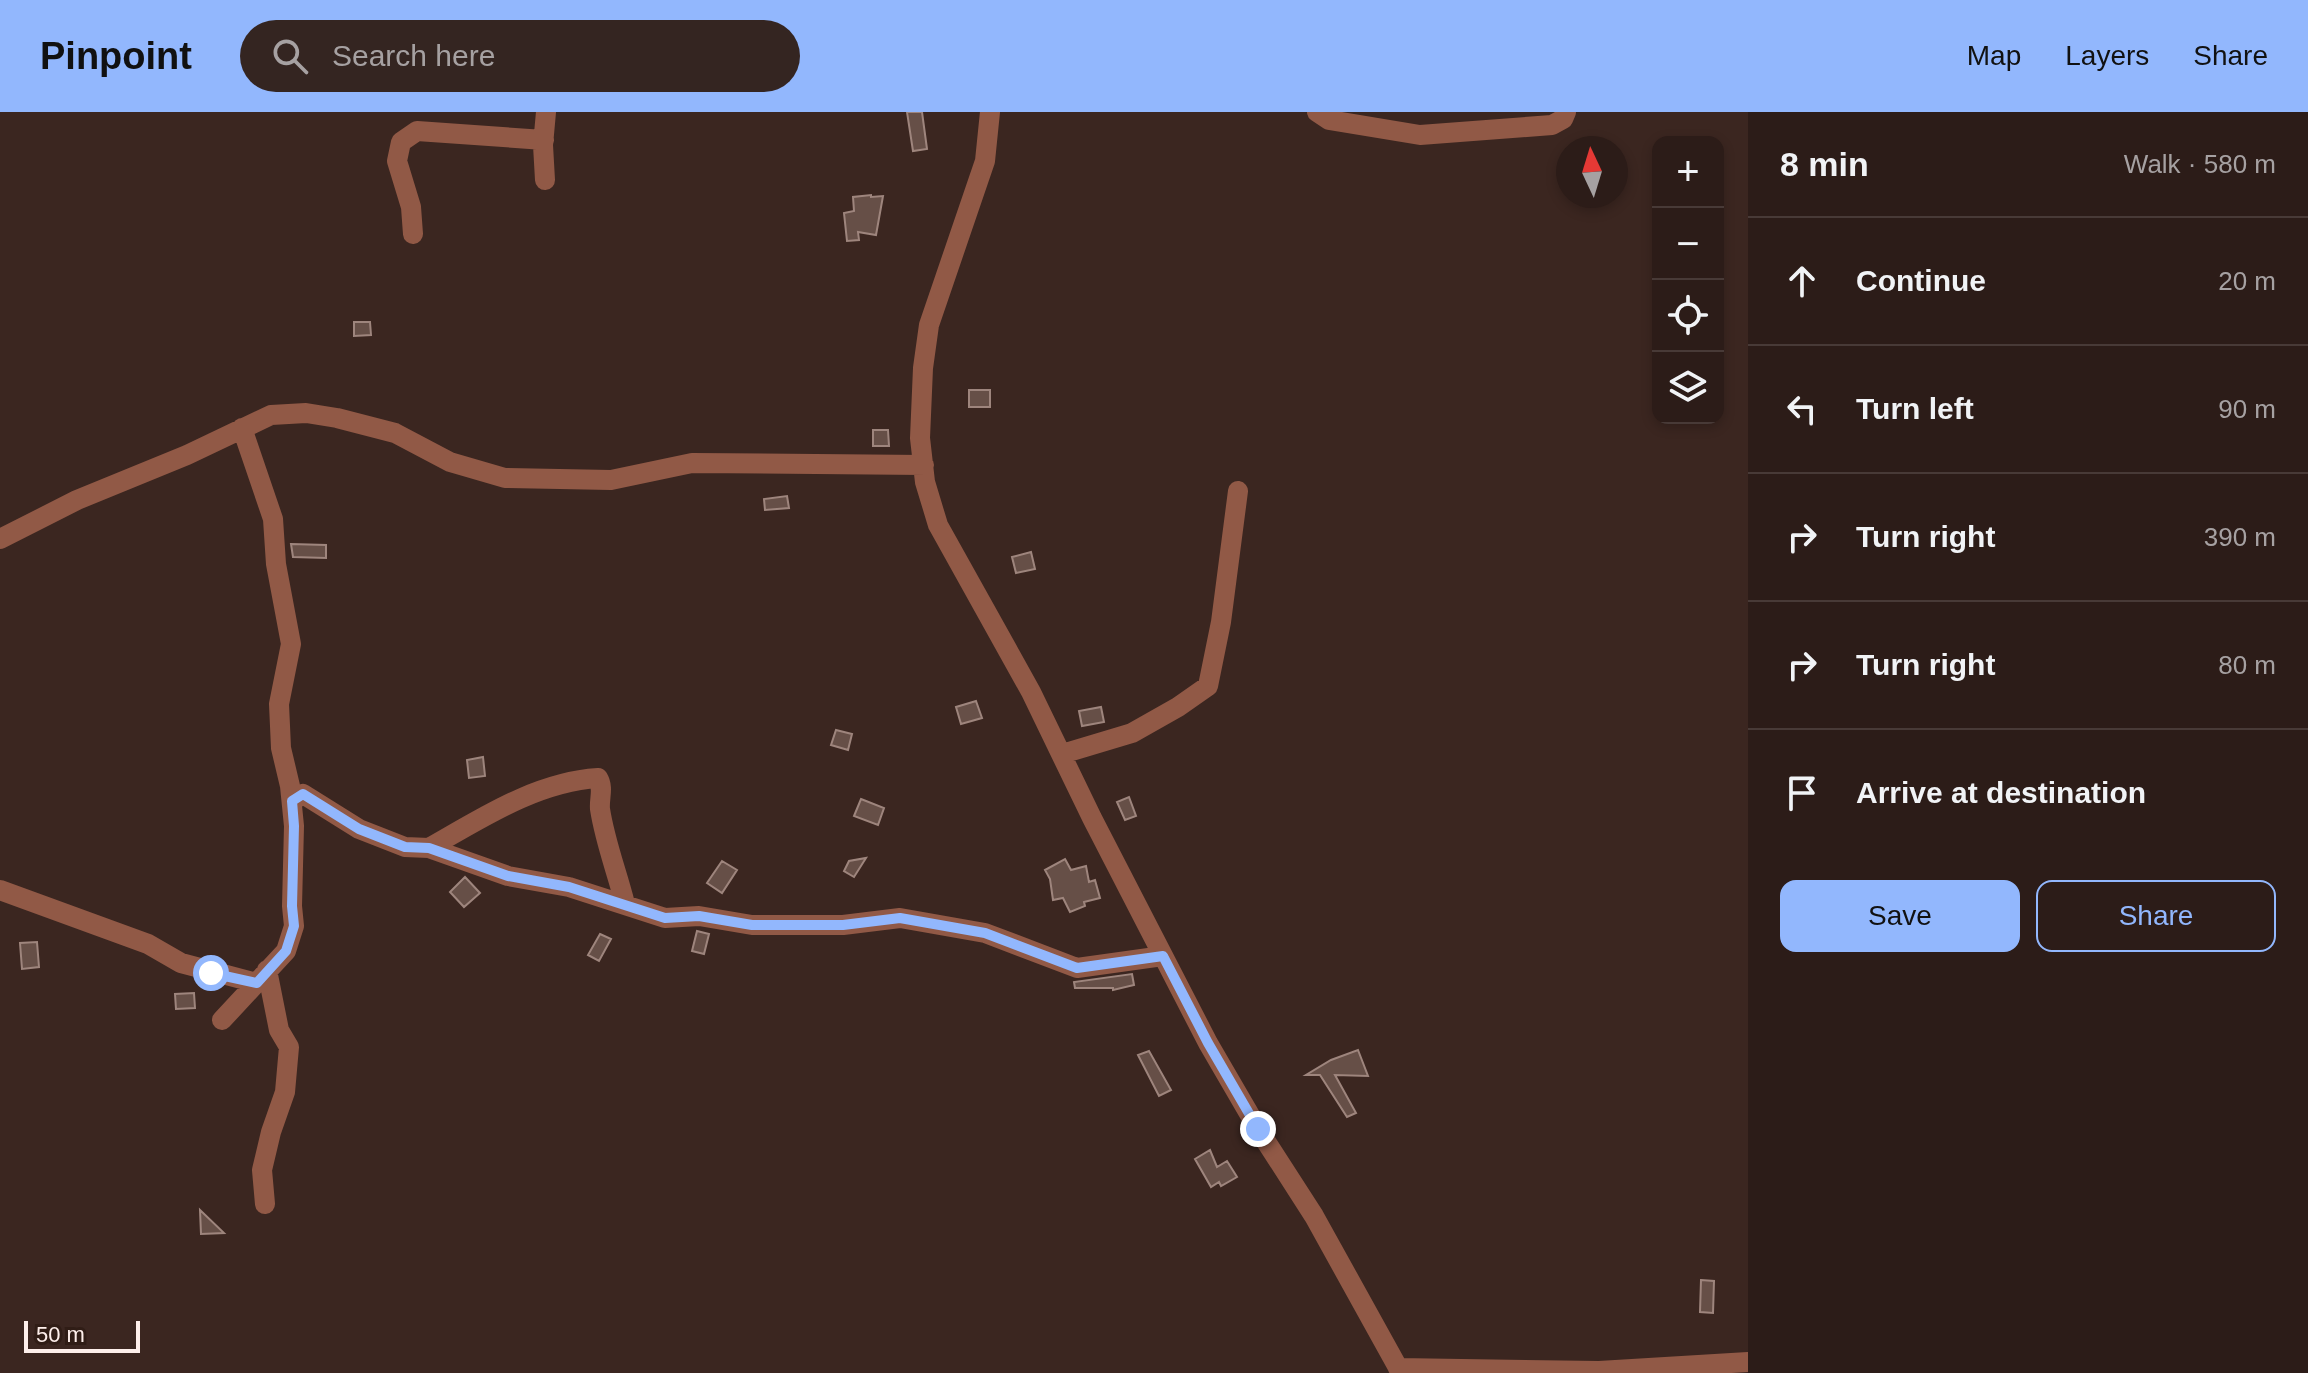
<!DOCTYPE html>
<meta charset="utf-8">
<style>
:root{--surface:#2c1c18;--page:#342521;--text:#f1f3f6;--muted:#a6a1a2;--line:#483a37;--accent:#92b7fd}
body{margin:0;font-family:Arial,sans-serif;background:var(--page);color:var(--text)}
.controls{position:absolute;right:24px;top:24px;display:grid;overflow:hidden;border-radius:16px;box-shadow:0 4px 12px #0003}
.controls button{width:72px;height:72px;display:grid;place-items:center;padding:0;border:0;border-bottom:2px solid var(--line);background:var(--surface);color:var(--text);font:40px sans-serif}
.compass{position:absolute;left:1556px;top:24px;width:72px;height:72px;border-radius:50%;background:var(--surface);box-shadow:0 4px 12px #0003;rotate:356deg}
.scale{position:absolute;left:24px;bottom:20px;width:116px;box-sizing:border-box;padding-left:8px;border:4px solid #feefeb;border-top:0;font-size:22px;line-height:28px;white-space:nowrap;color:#feefeb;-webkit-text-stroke:6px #301d16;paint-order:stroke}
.stop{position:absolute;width:24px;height:24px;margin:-18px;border:6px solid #92b7fd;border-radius:50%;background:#fff}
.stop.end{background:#92b7fd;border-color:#fff;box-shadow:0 2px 8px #0008}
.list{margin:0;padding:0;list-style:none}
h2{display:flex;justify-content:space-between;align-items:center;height:104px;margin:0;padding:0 32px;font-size:34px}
h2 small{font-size:26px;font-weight:400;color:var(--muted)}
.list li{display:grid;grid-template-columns:52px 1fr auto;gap:24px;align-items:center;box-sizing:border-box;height:128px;padding:0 32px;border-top:2px solid var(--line)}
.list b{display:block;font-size:30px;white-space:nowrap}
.list em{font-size:26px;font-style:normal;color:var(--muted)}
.actions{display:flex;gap:16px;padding:24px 32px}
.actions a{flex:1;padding:18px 0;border:2px solid var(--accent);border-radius:16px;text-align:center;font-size:28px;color:var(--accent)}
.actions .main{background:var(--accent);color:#111}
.icon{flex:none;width:44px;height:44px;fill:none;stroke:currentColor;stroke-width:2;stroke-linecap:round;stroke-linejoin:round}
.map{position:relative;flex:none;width:1748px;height:1261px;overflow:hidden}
header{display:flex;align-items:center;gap:48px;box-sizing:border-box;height:112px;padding:0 40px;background:var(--accent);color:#111}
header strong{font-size:38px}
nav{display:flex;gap:44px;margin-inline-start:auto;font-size:28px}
.search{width:560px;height:72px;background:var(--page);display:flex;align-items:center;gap:20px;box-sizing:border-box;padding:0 28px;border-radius:44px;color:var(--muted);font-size:30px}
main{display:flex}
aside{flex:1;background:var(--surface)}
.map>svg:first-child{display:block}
</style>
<header>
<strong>Pinpoint</strong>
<div class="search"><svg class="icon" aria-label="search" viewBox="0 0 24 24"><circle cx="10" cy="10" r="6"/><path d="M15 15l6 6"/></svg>Search here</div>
<nav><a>Map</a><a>Layers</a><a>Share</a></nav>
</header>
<main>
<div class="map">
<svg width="1748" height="1261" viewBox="0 0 1748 1261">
<rect width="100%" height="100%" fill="#3b2620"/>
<path fill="#664f47" stroke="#9e857d" stroke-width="2" d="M907,0h15l5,37 -14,2z
M871,83v2l12,-1 -7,39 -18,-3 1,8 -12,1 -3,-28 10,-2 -1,-14z
M354,210h16l1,13 -17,1z
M969,278h21v17h-21z
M873,318h15l1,16h-16z
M787,384l2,12 -24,2 -1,-11z
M291,432l35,1v13l-33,-1z
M1031,440l4,17 -19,4 -4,-16z
M976,589l6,17 -21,6 -5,-17z
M1101,595l3,15 -22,4 -3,-15z
M836,618l16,4 -4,16 -17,-5z
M483,645l2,19 -16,2 -2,-18z
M1129,685l7,19 -11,4 -8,-18z
M861,687l23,9 -6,17 -24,-9z
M866,746l-12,19 -10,-6 5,-10z
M1065,747l6,11 15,-4 3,16 6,-2 5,18 -16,4 1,4 -15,6 -7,-14 -10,2 -3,-21 -5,-9z
M722,749l15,9 -15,23 -15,-10z
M465,765l15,16 -16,14 -14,-15z
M697,819l12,3 -5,20 -12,-3z
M600,822l11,5 -12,22 -11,-6z
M37,830l2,25 -17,2 -2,-26z
M1132,862l2,11 -21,5v-2h-38l-1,-6z
M194,881l1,15 -19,1 -1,-15z
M1358,938l10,26 -33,-1 21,38 -9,4 -27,-42h-14l25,-15z
M1149,939l22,39 -12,6 -21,-41z
M1210,1038l7,17 10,-6 10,16 -16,9 -2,-4 -8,5 -16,-28z
M200,1098l24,23 -23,1z
M1701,1168l13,1 -1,32 -13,-1z"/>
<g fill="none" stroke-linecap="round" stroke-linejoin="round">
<path stroke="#915946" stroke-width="20" d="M990,0l-5,49 -56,164 -6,43 -3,70 5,44 13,43 93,167 61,126 116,225 50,86 56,87 87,157
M1317,0l12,8 91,15 132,-10 11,-6 3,-7
M545,68l-2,-35 3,-33
M413,122l-2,-27 -14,-46 4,-19 16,-11 127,9
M0,427l77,-39 110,-45 84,-40 35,-2 31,5 58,15 55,29 55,16 106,2 81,-17 232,2
M1062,642l70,-21 46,-26 30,-21 13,-64 17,-131
M292,689l11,-7 56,35 46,18 24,1 79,28 61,11 96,31 34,-2 53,9h91l57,-7 85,15 92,35 86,-12
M429,736c53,-30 107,-66 169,-70 6,10 1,20 2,31 5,33 17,63 25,95
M0,778l148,54 33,19 76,20
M222,908l64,-69 8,-25 -2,-20 2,-80 -4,-40 -9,-38 -2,-44 12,-60 -15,-80 -3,-45 -31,-91
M265,1092l-3,-34 9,-38 14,-40 4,-45 -10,-17 -12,-60
M1398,1256l201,3 149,-9"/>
</g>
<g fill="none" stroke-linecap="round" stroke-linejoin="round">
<path stroke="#92b7fd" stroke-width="10" d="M211,861l46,10 29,-32 8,-25 -2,-20 2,-80 -2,-25 11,-7 56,35 46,18 24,1 79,28 61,11 96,31 34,-2 53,9h91l57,-7 85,15 92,35 86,-12 45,87 50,86"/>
</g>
</svg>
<div class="controls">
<button>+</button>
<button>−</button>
<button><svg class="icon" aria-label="locate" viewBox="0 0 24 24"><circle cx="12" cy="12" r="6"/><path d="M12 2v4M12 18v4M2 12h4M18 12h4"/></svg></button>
<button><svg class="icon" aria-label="layers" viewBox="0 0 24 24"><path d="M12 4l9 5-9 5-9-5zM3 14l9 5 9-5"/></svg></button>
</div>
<svg class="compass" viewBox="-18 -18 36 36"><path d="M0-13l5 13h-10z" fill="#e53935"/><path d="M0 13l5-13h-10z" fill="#a6a1a2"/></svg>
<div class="scale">50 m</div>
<div class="stop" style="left:211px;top:861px"></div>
<div class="stop end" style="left:1258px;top:1017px"></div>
</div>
<aside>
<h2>8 min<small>Walk · 580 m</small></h2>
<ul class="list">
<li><svg class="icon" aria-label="ahead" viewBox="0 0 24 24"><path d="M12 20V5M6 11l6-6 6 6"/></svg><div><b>Continue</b></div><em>20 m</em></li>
<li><svg class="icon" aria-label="left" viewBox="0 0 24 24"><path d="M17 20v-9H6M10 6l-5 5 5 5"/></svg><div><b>Turn left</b></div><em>90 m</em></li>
<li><svg class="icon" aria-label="right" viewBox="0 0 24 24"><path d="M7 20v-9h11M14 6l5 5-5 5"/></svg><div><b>Turn right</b></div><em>390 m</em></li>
<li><svg class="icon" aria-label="right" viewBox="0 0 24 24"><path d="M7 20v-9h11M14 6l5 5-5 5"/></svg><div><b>Turn right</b></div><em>80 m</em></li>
<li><svg class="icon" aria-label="arrive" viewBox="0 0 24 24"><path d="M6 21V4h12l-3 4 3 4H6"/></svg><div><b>Arrive at destination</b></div></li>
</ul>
<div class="actions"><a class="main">Save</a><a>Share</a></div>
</aside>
</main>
